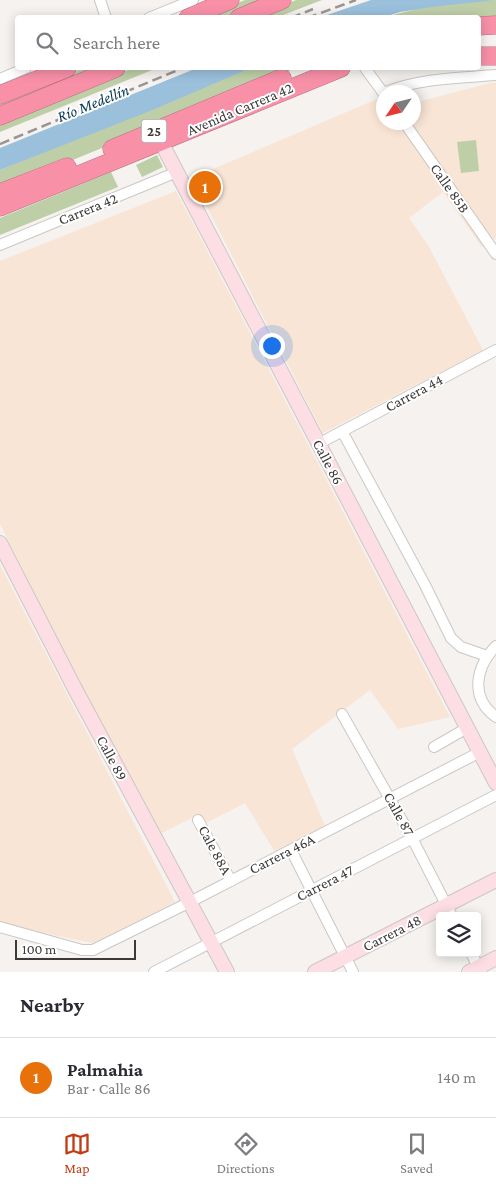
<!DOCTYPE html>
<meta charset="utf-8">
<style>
:root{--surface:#fff;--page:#f7f7f7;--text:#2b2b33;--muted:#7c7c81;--line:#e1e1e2;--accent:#c43b13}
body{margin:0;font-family:"Crimson Pro",serif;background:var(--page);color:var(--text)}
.controls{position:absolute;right:15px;bottom:15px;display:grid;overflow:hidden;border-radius:5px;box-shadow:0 2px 12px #0003}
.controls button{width:45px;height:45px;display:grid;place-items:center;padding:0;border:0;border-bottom:1px solid var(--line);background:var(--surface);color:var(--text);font:25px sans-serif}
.compass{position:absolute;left:376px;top:85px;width:45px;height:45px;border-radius:50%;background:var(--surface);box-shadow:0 2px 12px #0003;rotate:235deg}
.scale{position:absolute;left:15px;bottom:12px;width:121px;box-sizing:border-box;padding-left:5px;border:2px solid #3b3a39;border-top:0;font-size:14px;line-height:18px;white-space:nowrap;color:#3b3a39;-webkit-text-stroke:4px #fff;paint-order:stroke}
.you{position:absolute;left:271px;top:345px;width:18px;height:18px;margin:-12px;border:4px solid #fff;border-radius:50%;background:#1a73e8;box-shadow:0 0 0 8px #1a73e833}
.badge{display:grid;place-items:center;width:32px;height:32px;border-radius:50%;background:var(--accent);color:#fff;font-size:16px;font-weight:700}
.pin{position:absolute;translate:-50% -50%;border:2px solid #fff;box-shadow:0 1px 5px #0006}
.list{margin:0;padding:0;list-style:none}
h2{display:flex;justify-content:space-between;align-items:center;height:65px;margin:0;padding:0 20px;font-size:21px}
h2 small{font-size:16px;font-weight:400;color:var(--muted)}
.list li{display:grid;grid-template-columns:32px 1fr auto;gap:15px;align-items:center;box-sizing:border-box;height:80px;padding:0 20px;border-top:1px solid var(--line)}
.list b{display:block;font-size:19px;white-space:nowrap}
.list p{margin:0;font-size:16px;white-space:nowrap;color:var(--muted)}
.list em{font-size:16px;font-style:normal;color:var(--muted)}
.icon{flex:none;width:28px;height:28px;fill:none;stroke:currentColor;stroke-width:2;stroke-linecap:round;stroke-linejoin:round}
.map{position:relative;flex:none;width:496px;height:972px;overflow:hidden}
.search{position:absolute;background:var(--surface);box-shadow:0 2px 12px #0003;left:15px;right:15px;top:15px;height:55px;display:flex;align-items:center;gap:12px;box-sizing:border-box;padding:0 18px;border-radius:5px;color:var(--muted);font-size:19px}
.sheet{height:145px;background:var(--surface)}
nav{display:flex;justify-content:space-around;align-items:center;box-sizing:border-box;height:70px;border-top:1px solid var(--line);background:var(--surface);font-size:14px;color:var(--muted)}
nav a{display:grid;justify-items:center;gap:2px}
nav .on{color:var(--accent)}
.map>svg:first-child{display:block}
</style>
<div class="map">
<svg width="496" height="972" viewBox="0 0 496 972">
<rect width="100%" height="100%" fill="#f5f2ef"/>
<path fill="#f8e5d5" d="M490,83h6v155l-14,9 -39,-55 -34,26 19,27 55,105 -160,83 -131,-255 190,-81 1,3 1,22h30v-19z
M176,191l274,526 -52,12 -28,-39 -78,59 33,77 -50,26 -30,-49 -41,21 -5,-10 -41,21 -41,-78 -117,-233v-263z
M0,565l175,337 -82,41 -93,-19z"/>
<path fill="#becfa8" d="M245,0h24l-43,17 -23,1z
M296,0h26l-44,17 -24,1z
M496,0v20l-18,-2h-94c36,-12 74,-16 112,-18z
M84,68h19l-103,44v-10z
M133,68h24l-157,64v-11z
M251,68h45l-296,122v-20z
M476,140l3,31 -18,2 -4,-31z
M157,155l6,12 -21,10 -6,-12z
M111,172l7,15 -118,48v-17z"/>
<path fill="#9ac0dc" d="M371,0h125l-64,7 -32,5 -16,5h-63z
M197,68h54l-101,43 -150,59v-22z"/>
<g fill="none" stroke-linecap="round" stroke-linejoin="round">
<g stroke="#cac8c4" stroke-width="12">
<path id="street" d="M100,0l6,18
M149,18l44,-18
M365,68l19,26
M0,79l26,-11
M386,92c35,-14 73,-14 110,-17
M404,122l92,132
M0,245l177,-73
M342,431l83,154 26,53 10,9 26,9
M318,444l178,-94
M496,646c-20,21 -27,51 0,71
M342,714l70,124 40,78
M434,747l33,-19
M198,820l33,61
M291,850l62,122
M0,927l82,23h11l97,-48 290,-150
M471,953l10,19
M154,972l342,-177"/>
</g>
<g stroke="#cac8c4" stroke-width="16">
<path id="secondary" d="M161,142l335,641
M0,543l74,144 153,285
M315,972l181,-92
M469,972l27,-14"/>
</g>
<g stroke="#b67281" stroke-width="19">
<path id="highway" d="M188,18l42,-18
M239,18l43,-18
M478,26l18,-1
M478,56h18
M0,95l67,-27
M0,116l116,-48
M112,149l170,-71
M0,193l67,-26
M0,207l341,-139"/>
</g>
<use href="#street" stroke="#fff" stroke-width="10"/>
<use href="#secondary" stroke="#fddee5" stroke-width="14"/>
<use href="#highway" stroke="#f890a8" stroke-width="18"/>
<path stroke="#989694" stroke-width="2.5" stroke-dasharray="10 5" stroke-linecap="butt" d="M291,18l22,-9
M307,18l49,-18
M0,144l183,-76"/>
</g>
<g text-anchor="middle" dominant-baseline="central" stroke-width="4" stroke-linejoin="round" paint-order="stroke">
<rect fill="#fff" stroke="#767574" stroke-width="1" x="141.5" y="119.5" width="25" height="23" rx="4"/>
<g font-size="14" font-weight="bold" fill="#3b3a39">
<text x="154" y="131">25</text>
</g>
<g font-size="15" fill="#3b3a39" stroke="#fff">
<text transform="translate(240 109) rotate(-23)">Avenida Carrera 42</text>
<text transform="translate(450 188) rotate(55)">Calle 85B</text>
<text transform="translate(88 209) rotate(-22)">Carrera 42</text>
<text transform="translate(414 393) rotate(-28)">Carrera 44</text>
<text transform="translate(328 462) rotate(62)">Calle 86</text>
<text transform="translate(112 758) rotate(62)">Calle 89</text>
<text transform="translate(399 814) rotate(61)">Calle 87</text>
<text transform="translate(215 850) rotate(62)">Cale 88A</text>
<text transform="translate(282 854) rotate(-27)">Carrera 46A</text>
<text transform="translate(325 883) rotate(-27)">Carrera 47</text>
<text transform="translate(392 933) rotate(-27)">Carrera 48</text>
</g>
<g font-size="16" font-style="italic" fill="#053551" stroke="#fff">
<text transform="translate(93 103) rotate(-22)">Río Medellín</text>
</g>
</g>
</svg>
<div class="controls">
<button><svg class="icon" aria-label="layers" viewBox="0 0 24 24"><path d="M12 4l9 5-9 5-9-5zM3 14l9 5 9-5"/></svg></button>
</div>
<svg class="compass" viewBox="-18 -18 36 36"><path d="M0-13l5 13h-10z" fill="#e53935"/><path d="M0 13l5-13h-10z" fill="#7c7c81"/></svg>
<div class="scale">100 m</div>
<div class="you"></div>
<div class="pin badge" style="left:205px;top:187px;background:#e8710a">1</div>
<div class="search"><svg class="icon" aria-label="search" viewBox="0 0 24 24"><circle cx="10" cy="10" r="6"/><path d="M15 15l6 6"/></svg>Search here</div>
</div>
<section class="sheet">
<h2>Nearby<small></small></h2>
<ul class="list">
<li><span class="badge" style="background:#e8710a">1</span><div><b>Palmahia</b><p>Bar · Calle 86</p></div><em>140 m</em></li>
</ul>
</section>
<nav>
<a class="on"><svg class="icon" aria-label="map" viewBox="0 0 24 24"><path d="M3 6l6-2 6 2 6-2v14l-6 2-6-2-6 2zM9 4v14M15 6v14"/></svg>Map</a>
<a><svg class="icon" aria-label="directions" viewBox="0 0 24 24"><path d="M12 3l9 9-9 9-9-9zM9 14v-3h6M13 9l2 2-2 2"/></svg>Directions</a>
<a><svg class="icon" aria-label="saved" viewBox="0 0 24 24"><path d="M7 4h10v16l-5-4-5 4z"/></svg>Saved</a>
</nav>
